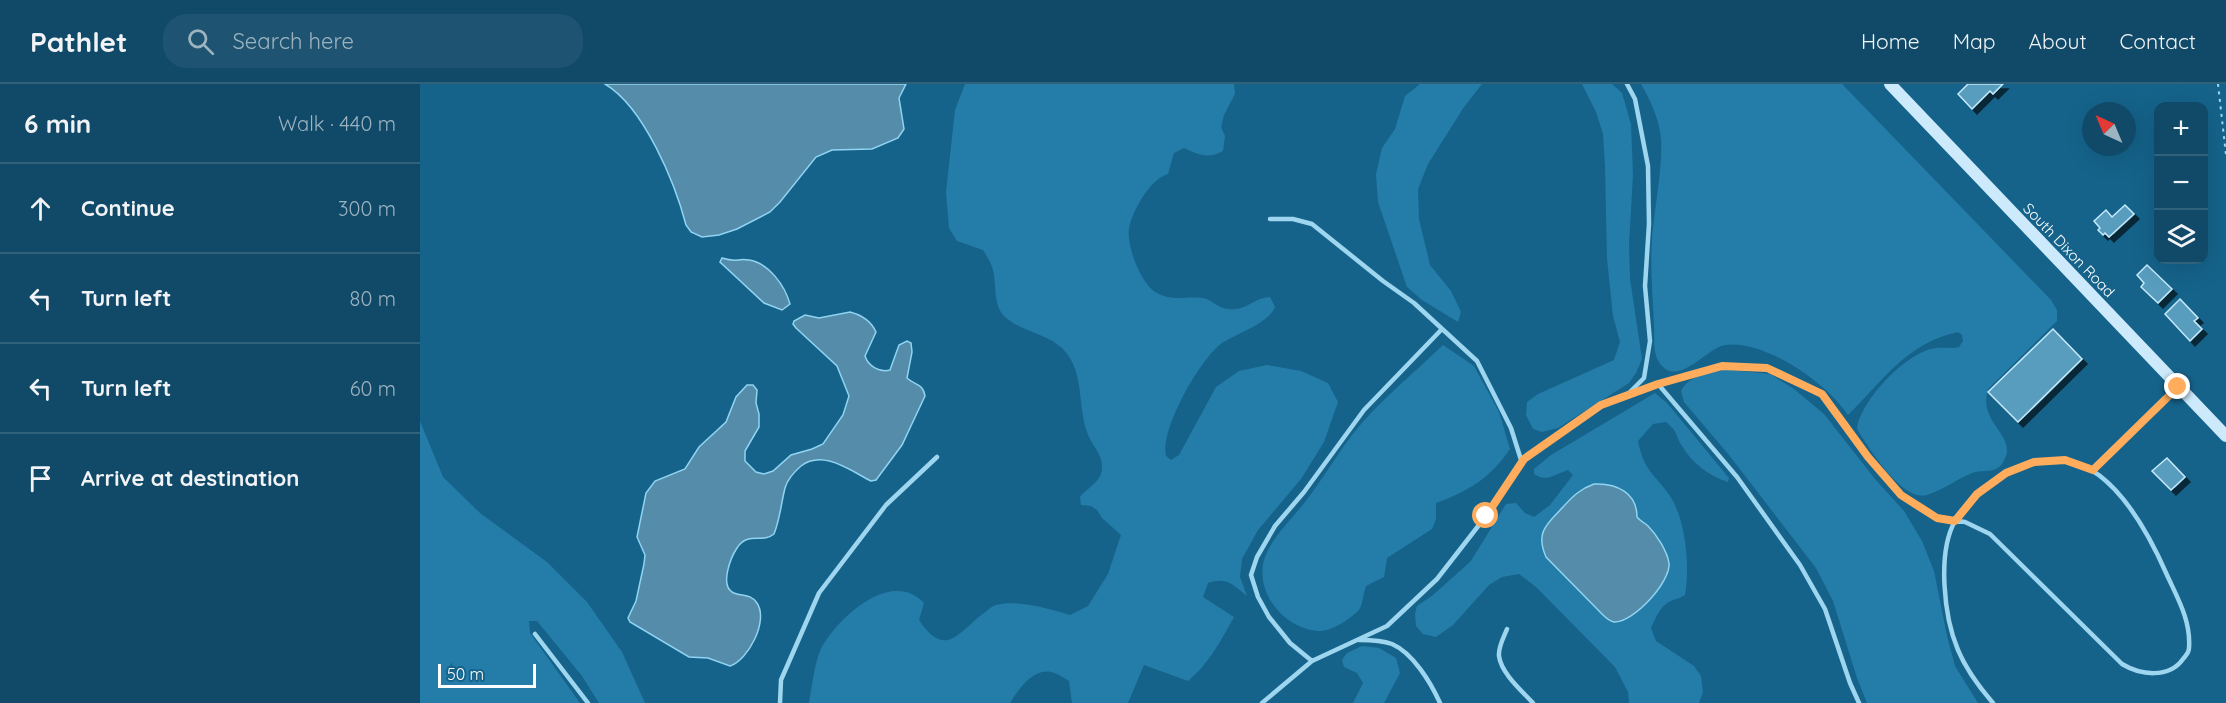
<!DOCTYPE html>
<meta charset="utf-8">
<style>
:root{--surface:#104a68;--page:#1e5471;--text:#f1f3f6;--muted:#9cb3c0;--line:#30627c}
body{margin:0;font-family:Quicksand,sans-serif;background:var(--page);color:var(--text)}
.controls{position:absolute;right:18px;top:18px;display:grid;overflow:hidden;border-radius:12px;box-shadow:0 6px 24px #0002}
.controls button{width:54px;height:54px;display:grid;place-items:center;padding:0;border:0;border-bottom:2px solid var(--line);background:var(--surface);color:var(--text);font:30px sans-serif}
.compass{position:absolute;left:1662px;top:18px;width:54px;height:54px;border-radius:50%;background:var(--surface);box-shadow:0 6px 24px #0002;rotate:316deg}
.scale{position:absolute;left:18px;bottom:15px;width:98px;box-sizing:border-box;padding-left:6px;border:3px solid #fff;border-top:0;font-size:16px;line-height:21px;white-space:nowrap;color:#fff;-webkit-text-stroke:4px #15638b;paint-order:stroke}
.stop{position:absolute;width:18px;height:18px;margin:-14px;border:4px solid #ffac5c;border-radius:50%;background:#fff}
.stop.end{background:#ffac5c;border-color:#fff;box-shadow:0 2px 6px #0008}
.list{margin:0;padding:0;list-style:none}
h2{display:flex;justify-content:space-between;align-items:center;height:78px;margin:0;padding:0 24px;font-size:26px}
h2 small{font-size:20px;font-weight:400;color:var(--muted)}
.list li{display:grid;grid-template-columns:39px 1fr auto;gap:18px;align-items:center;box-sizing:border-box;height:90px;padding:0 24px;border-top:2px solid var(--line)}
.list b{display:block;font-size:22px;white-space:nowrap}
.list em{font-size:20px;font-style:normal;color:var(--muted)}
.icon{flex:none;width:33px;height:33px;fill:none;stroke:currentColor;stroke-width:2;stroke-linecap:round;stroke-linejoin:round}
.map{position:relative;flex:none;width:1806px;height:619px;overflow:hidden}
header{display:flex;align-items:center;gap:36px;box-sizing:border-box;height:84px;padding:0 30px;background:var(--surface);border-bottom:2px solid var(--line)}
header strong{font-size:28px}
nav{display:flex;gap:33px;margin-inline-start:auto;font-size:21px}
.search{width:420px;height:54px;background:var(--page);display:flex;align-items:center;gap:15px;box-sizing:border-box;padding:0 21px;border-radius:24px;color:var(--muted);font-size:22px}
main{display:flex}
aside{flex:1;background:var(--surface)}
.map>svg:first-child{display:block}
</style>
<header>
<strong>Pathlet</strong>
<div class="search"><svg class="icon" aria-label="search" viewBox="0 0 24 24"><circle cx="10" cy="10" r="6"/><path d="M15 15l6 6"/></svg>Search here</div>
<nav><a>Home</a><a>Map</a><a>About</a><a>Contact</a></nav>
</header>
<main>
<aside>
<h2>6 min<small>Walk · 440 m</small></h2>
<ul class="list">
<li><svg class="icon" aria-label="ahead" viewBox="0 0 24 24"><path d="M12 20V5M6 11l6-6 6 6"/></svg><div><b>Continue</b></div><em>300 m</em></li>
<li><svg class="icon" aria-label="left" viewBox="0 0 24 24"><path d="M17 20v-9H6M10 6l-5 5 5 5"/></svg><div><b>Turn left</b></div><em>80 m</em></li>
<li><svg class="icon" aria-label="left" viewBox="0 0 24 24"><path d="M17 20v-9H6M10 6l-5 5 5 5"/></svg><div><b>Turn left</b></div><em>60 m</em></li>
<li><svg class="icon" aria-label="arrive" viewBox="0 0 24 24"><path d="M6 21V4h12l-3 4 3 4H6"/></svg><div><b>Arrive at destination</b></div></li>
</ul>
</aside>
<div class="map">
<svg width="1806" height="619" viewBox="0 0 1806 619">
<defs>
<filter id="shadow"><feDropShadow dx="5" dy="5" stdDeviation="0" flood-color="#0009"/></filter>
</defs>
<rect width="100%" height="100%" fill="#15638b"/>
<path fill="#247da8" d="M545,0h269l1,10 -11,21 -3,12 4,9 -2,15c-15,8 -24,4 -39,-3l-10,5 -6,21c-18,5 -35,36 -39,54 -3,17 12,57 28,65 17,9 29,3 45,5 12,1 15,13 34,11 12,-1 21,-12 34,-12l5,10c-6,16 -39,27 -53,36 -22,16 -62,86 -56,113l5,4 8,-5 37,-68 23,-16 28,-6 34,6 27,12 10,19 -14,40 -23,37 -43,51 -16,29 -2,18 7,19c-15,-12 -20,-19 -39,-13l-5,14 31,20c-13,23 -25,47 -46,64l-44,-16 -16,38h-56l-3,-22c-5,-3 -12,-8 -18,-9 -18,-4 -33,18 -41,31h-201c3,-16 6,-45 14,-58 18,-30 69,-76 101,-42l-5,17c27,40 39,12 65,-7 4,-3 8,-7 12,-8 20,-6 54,4 74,10l18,-9 20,-32 13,-39 -19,-17 -5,-8 -6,-4 -10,-1 -1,-8c7,-9 21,-15 22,-28 1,-15 -11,-24 -15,-37 -10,-28 -2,-60 -24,-83 -17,-16 -43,-17 -60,-34 -9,-11 -7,-27 -9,-40 -1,-9 -6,-17 -11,-25l-26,-9 -8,-13 -3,-36 9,-82z
M1000,0h62l-18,23 -36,57 -10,25 1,30 11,46 21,26 10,21 -3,10 -36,-22 -15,-13 -29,-85 -2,-28 6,-26 13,-19 10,-33z
M1162,0h30l10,9 9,31 2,51 -4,69 1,35 12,80 -6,14 -7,10 -71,45 -16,4 -9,-3 -7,-14 1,-13 11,-8 76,-34 6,-18 -7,-26 -6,-57 -2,-93 -2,-32 -7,-22z
M1221,0h201l209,216 6,10v11l-69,68c-10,33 25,44 18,67 -8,21 -20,12 -34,17 -15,6 -29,17 -45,22 -25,7 -58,-47 -70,-66 3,-28 50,-78 79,-81 8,-1 15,1 23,-1l4,-6 -1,-6 -4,-3c-53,12 -74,48 -110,83 -21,-32 -84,-76 -123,-70 -19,3 -48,45 -66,17 -7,-11 -4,-25 -5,-36 -1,-29 -4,-58 -2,-87 2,-30 11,-71 9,-100 -2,-20 -10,-38 -20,-55z
M1023,261l31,21 25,46 11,37c-20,29 -41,42 -74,54v16l-4,10 -45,29 -3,19 -18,9c-3,7 -3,20 -8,25 -9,9 -28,21 -40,20 -34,-2 -65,-40 -53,-74 8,-21 27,-38 40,-55 17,-22 31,-46 47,-67 26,-33 61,-61 91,-90z
M1300,285l50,5 24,15 30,25 51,65 29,32 18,30 12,30 13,65 8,30 23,37h-111l-10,-25 -24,-77 -17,-33 -87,-113 -45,-53 -3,-11c8,-15 24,-17 39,-22z
M1235,309l12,10 62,75 -1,4c-19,-6 -36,-19 -46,-36 -8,-13 -3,-13 -16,-24l-13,2 -15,17c6,30 16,32 32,55 16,24 20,71 15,99 -6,4 -12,4 -18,8 -8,6 -12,16 -16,25l5,13 38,25 7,10 2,16 -4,11h-70l-1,-11 -13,-25 -79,-80 -17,-13 -17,3 -13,8 -36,40 -17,12 -13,-3 -7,-8 -1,-12 2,-8 16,-11 38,-34 35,-57 10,-1 9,10 9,4 16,-12 23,-30 -5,-5c-14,4 -20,13 -34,4v-5l17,-14z
M0,337l23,56 37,36 67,49 40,40 35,50 23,51h-46l-17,-27 -45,-55h-8l1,12 50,70h-160z
M942,562l17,2 17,10 4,15 -16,30h-31l10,-20 -6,-10 -13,-6 -2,-7 5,-7z"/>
<path fill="#558ca9" stroke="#90d4f2" stroke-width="1.5" d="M185,0h301l-7,14 5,31 -6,9 -26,11 -40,1 -16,7 -36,45 -10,10 -33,17 -18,6 -17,2 -11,-5 -5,-7c-11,-42 -42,-118 -81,-141z
M302,174c16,5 14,0 27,2 20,3 36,26 41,44l-8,6 -18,-7 -44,-41z
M430,228c12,3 21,9 26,20l-11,24c3,10 15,17 25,14l9,-25 8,-4 4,2 1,9 -5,26c7,7 16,5 18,18l-23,49 -26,35 -5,1c-20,-10 -48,-32 -70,-15 -7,6 -13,12 -16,22 -4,16 -5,31 -11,46 -12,10 -26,-3 -37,14 -6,9 -17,36 -5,44 8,5 19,1 25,11 12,18 -9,57 -27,63l-22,-8 -19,-1 -59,-35 -2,-4 8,-17 8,-37 1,-9 -8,-18 9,-44 9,-12 30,-12 14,-22 27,-25 10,-25 11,-12h6l4,5 -1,13 3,11v13l-14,24v10l11,11 8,2 9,-3 18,-16 21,-6 11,-5 20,-29 6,-19 -12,-30 -41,-38 -3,-4 1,-3 11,-6 14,3z
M1174,400c23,-1 43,9 43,33 4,5 7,5 11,9 9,9 19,25 21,37 2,19 -36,60 -55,59 -5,-1 -8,-4 -12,-8l-56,-57c-11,-25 1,-33 17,-50 10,-11 17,-18 31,-23z"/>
<path fill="#589dbe" stroke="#c4e9fb" stroke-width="1.5" filter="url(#shadow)" d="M1548,0h35l-10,10 -3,-3 -18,18 -14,-15z
M1705,121l9,9 -25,23 -4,-4 -2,2 -5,-5 2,-2 -6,-7 12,-11 6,7z
M1727,181l25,24 -14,14 -17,-16 3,-4 -7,-8z
M1760,215l18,19 -4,3 8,8 -12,12 -25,-27z
M1633,245l29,30 -64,63 -30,-30z
M1747,374l18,19 -14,13 -19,-19z"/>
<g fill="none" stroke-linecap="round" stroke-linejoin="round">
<path stroke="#9ed5ef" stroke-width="2" stroke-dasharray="3 4.5" stroke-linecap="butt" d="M1798,0l8,71"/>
<path stroke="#9ed5ef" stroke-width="4.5" d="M1207,0l8,15 13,67 1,58 -4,62 5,55 -6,37 -15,15
M850,135h23l19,5 71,57 31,22 63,58 34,67 11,35
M1238,300l79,93 63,88 25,44 25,74 9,20
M1673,386l84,-82
M1087,545c-3,8 -9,18 -8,27 2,17 23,35 34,47
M115,550l53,69
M939,556c11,0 22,0 33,4 21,9 39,39 48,59
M892,577l-22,-18 -21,-26 -11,-20 -7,-22 6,-18 18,-31 29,-34 60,-82 78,-81
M360,619l1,-23 38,-87 67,-88 51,-48
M842,619l50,-42 75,-35 50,-47 49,-63 39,-57 76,-54 57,-21 64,-18 45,2 55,26 45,63 34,38 36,23 28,4 25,12 132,130c18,11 47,15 61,-5 3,-4 6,-6 6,-11 2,-27 -11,-49 -22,-73 -18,-41 -52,-107 -102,-115 -6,0 -12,1 -18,1 -14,1 -31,6 -43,13 -19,12 -38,27 -49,47 -18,32 -11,96 3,129 8,19 22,38 35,53"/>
<path stroke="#cceafb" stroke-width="12" d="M1470,0l336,352"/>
</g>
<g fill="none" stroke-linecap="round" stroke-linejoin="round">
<path stroke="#ffac5c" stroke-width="8" d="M1066,432l38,-57 77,-54 57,-21 64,-18 45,2 55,26 46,63 33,38 36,23 18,3 22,-27 29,-21 28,-11 31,-2 28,10 85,-83"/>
</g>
<g text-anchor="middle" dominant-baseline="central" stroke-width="4.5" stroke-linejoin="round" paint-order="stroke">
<g font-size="15" fill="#fff" stroke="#15638b">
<text transform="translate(1649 166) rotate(46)">South Dixon Road</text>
</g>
</g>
</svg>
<div class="controls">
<button>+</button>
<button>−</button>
<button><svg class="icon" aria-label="layers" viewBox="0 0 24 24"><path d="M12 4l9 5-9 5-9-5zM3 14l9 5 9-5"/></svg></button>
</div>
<svg class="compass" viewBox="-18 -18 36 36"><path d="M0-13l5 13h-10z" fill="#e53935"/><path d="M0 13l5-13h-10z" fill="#9cb3c0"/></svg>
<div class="scale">50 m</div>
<div class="stop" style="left:1066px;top:432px"></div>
<div class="stop end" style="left:1758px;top:303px"></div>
</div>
</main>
